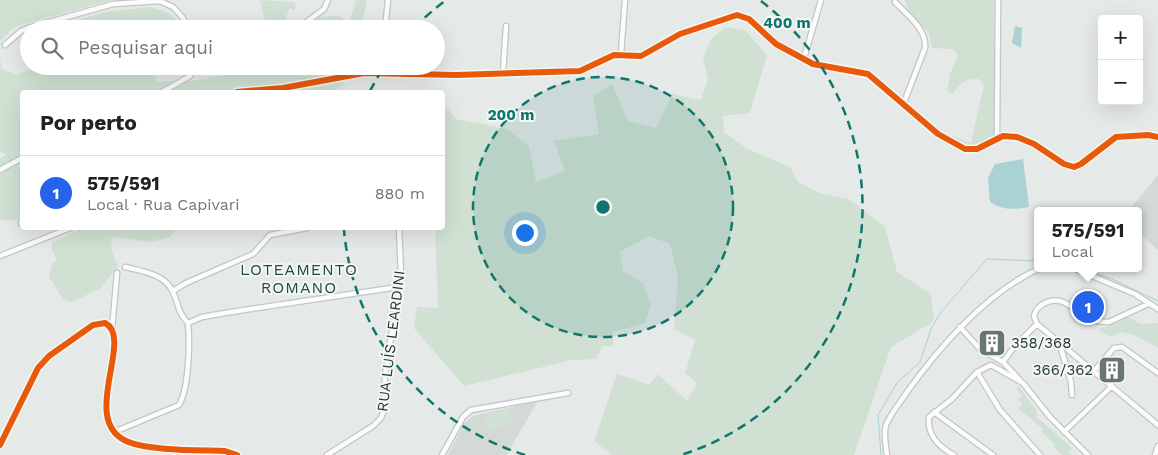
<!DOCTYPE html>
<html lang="pt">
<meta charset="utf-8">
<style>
:root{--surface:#fff;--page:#f2f2f2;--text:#202124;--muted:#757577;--line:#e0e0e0;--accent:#2563eb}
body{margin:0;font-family:"Work Sans",sans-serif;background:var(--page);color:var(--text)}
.controls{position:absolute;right:15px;top:15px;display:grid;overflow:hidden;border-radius:5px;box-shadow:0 5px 20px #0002}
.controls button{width:45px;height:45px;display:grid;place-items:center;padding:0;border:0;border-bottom:1px solid var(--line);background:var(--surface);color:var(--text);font:25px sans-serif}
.you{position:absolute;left:524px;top:232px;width:18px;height:18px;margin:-12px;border:4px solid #fff;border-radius:50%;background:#1a73e8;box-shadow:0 0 0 8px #1a73e833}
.badge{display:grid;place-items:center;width:32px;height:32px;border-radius:50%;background:var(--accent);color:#fff;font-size:16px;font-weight:700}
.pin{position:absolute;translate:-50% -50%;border:2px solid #fff;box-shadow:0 1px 5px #0006}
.popup{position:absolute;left:1034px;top:207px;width:108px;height:65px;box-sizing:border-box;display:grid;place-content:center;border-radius:5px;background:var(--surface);filter:drop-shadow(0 1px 4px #0005);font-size:16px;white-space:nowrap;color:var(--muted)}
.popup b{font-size:19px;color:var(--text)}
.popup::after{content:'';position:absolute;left:50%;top:100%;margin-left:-10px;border:10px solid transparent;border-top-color:var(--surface)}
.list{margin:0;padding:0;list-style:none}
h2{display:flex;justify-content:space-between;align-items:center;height:65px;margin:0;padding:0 20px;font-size:21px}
h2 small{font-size:16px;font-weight:400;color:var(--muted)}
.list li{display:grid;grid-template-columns:32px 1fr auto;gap:15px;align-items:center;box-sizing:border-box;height:75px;padding:0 20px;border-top:1px solid var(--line)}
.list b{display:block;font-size:19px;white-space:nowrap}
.list p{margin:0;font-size:16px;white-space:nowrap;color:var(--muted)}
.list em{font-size:16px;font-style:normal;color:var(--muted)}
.icon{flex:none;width:28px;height:28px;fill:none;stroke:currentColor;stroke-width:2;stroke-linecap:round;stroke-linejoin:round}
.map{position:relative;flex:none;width:1158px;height:455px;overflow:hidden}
.search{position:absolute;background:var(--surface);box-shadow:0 5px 20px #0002;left:20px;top:20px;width:425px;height:55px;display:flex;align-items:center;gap:12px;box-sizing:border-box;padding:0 18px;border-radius:28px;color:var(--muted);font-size:19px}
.panel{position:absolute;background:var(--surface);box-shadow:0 5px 20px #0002;left:20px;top:90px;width:425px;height:140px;border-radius:5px}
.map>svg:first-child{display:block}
</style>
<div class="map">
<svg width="1158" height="455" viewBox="0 0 1158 455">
<rect width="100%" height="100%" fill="#e5e9e7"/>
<path fill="#d3dad6" d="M1158,175v75l-20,-18v-21h-10z
M538,401l-32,54h-58l16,-32 9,-7z"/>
<path fill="#d0e1d3" d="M0,0h111l-97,27 -14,15z
M260,0l34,2 3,5 -3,3 -4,-2 -4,9 2,4c11,1 46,-7 52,-5 3,2 6,5 9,8l7,-24h11l-5,23h11l10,6h-116z
M905,0h89l1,135 -3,2 -22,11 -18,-8v-4l19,7 13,-58 -5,-6c-14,-1 -18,4 -27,15l-5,-3 4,-20 7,-16 -5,-6 -21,-1 -3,-15 -20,-21z
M149,7c14,3 27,7 33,22h-137l61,-17z
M726,27l20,4 21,24 -17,58 -27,3 1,16 22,16 44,19 8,15 24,12 27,5 36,28 12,45 34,22 3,27 -43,26 -37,108h-242l-18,-14 23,-67 32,11 9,-11 29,27 10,-18 -12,-10 10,-33 -21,-11 4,-51 -8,-34 -21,-8 -29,16 3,19 20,12 8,22 -6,18 -32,9v14h-10l-7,13 -24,1 -108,26 -50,-58 3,-21 21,1 -3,-80h7v-116l5,-4 9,11 51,10 22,17 7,36 29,-11 -11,-30 45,-7 -6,-38 19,-12 16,37 28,7 16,-34 29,6 7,-21 -5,-20 8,-20z
M0,59l2,10 14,6 14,-5 2,-4h149l-26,6 1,10 36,-1 79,-15h106l-1,5 -33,2 1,11 -11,8h-311v128h-22v-61l7,-5 -7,-2z
M74,228h101l1,1 -6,8 -20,5 -35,-5 -4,2 1,13 6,14 -17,22 -29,14 -9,-3 -14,-22 3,-13 5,-5 -5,-9v-8l26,-11z
M1125,315l15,9 18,-1v25l-24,-13 -13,-3 -11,5 -12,-8 11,-3z
M1018,386l18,23 1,8 35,31 -3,4 4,3h-10l-9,-7 1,-3 -13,-13 1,-3 -25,-21 5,-4 -5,-5 4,-3 -6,-8z
M508,409l4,15 -23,7 -4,-16z"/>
<path fill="#aad2d3" d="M1015,26l7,2 -1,20 -9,-5z
M1023,159l6,48c-15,3 -27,3 -39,-5l-2,-24 7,-14z"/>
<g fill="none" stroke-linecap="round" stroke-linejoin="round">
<path stroke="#aad2d3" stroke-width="1" d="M1083,268l29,11 46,22
M881,455l-3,-40 19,-32 23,-21 11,-33 10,-17 46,-53 51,2"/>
<g stroke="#c2c6c4" stroke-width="7">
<path id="street" d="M895,2c12,13 32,27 30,46l-22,57
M301,26l23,-17 4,-9
M385,29l3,-29
M5,45l16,-14 7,-3 85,-24 47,-3 13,6 10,11 4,11
M621,54l4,-54
M804,58l17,-58
M503,72l3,-46
M162,92l28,-16 4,-10
M237,92l46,-4 81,-15 92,2 124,-4 34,-16 27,1 39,-22 57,-19 12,4 27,25 37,20 55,10 70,60 27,15h12l26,-13 14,1 17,7 30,20 10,3 7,-3 35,-27 32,-2 10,2
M997,138l1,-138
M0,170l22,-12
M21,223h1
M0,256l70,-28
M125,267c17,4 40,7 48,25 6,13 4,19 15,31
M1073,268l62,26 23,15
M173,291l13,-8 67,-29 17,-19 37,-7
M1148,304l-39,18c-7,0 -14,-1 -20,-4 -16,-8 -27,-25 -46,-14 -5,3 -8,7 -9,12l3,8 121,101
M960,327l20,22 23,13 17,18
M112,329l5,-56
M1059,342l12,40 1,13
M1003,362l11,-15 23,-23
M1094,371l20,-23 8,-1 36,26
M977,372l23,38 40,45
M934,412l59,43
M114,432l65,-27c10,-17 11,-62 9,-82l14,-6 29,-5 167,-25
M1064,432l48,-46
M0,445l38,-77 11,-12 44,-31 12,-2c30,15 -26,96 21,118 22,10 74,9 99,10l12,4
M327,455l46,-29 8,-8 3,-8 1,-34 16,-103 -2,-45
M442,455l21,-38 8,-7 97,-17
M887,455c-1,-9 -4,-21 -1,-30 5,-12 14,-22 21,-33 34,-47 79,-99 133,-124
M954,455c-15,-8 -27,-19 -25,-38l23,-18 25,-27 14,-7 32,18 27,34 38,38
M1155,455l3,-9"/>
</g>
<use href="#street" stroke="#fbfcfb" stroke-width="4.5"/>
<g stroke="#f3f8f5" stroke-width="9">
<path id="cycleway" d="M237,92l46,-4 81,-15 92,2 124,-4 34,-16 27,1 39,-22 57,-19 12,4 27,25 37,20 55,10 70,60 27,15h12l26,-13 14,1 17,7 30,20 10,3 7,-3 35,-27 32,-2 10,2
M0,445l38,-77 11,-12 44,-31 12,-2c30,15 -26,96 21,118 22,10 74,9 99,10l12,4"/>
</g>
<use href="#cycleway" stroke="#e8590c" stroke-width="6"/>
</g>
<circle cx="603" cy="207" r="130" fill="#0f766e" fill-opacity=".12"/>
<g fill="none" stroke="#0f766e" stroke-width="2.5" stroke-dasharray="9 6">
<circle cx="603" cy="207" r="130"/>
<path d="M525 455A260 260 0 0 1 344 230M370 91A260 260 0 0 1 384 67M414 28A260 260 0 0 1 445 1M761 1A260 260 0 0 1 681 455"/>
</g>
<defs>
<g id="building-square" transform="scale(1.4375)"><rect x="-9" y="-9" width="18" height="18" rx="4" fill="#687771" stroke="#f3f8f5"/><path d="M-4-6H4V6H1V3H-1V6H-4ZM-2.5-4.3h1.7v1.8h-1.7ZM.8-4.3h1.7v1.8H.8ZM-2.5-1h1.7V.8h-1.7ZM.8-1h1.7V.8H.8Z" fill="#fff"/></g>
</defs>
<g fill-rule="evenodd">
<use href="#building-square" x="992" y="343"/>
<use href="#building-square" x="1112" y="370"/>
</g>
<g text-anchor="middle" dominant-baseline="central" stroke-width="4" stroke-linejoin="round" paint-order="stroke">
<g font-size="15" fill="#253a32" stroke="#f3f8f5">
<text transform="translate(391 341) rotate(-83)">RUA LUÍS LEARDINI</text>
</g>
<g font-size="15" fill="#253a32" stroke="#f3f8f5" text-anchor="start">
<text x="1011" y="343">358/368</text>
<text x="1093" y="370" text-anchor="end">366/362</text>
</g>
<g font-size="16" letter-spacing="1" fill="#234a3b" stroke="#f3f8f5">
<text x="299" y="269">LOTEAMENTO<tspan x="299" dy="18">ROMANO</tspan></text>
</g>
</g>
<circle cx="603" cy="207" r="8" fill="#0f766e" stroke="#f3f8f5" stroke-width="2.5"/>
<g font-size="15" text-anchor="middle" font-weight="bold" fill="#0f766e" stroke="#f3f8f5" stroke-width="4" stroke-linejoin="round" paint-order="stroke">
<text x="787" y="28">400 m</text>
<text x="511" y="120">200 m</text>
</g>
</svg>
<div class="controls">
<button>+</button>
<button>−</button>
</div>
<div class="you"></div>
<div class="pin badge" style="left:1088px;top:307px">1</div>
<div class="popup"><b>575/591</b>Local</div>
<div class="search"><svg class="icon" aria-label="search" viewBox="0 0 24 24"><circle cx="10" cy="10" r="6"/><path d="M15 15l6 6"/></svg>Pesquisar aqui</div>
<section class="panel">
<h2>Por perto<small></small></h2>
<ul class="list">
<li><span class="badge">1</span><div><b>575/591</b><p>Local · Rua Capivari</p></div><em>880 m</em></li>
</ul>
</section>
</div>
